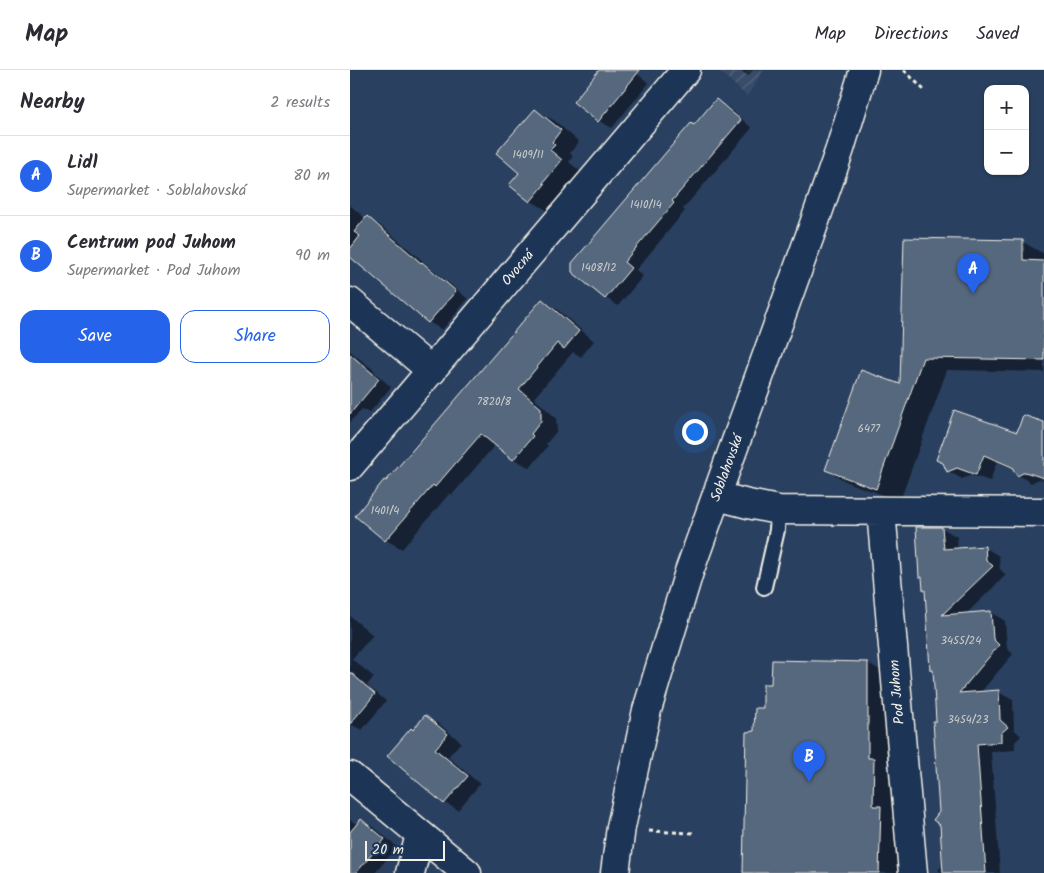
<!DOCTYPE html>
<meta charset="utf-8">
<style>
:root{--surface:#fff;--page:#f2f2f3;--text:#2b2b33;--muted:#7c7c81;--line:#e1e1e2;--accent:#2563eb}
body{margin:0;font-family:Kalam,sans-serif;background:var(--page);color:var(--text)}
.controls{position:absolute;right:15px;top:15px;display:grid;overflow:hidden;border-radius:10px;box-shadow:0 1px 4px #0004}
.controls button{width:45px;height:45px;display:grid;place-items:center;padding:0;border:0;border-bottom:1px solid var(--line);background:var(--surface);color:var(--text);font:25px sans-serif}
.scale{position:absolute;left:15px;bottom:12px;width:80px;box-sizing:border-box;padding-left:5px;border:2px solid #f4f1e8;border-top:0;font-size:14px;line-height:18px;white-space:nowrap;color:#f4f1e8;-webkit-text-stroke:4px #1d3557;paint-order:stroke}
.you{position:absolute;left:344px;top:361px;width:18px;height:18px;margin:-12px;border:4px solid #fff;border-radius:50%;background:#1a73e8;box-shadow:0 0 0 8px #1a73e833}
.badge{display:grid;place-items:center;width:32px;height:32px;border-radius:50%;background:var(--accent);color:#fff;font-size:16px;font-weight:700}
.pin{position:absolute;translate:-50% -41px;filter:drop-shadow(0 1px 2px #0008)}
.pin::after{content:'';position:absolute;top:26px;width:18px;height:15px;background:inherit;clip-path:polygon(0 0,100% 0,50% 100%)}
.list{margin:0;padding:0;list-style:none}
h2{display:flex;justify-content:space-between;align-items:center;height:65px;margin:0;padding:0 20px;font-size:21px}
h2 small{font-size:16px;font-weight:400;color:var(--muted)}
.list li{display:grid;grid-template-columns:32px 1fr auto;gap:15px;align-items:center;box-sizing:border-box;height:80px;padding:0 20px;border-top:1px solid var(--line)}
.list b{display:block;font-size:19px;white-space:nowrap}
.list p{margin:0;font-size:16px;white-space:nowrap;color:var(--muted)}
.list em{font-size:16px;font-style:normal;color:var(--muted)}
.actions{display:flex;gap:10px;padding:15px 20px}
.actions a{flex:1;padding:11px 0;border:1px solid var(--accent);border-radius:15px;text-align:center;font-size:18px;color:var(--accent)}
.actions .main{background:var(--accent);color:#fff}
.map{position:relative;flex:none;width:694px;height:803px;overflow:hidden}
header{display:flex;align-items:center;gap:30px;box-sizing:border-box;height:70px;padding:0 25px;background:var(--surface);border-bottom:1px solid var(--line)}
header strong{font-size:24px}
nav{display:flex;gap:28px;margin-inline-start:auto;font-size:18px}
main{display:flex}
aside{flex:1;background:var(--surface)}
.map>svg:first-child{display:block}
</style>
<header>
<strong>Map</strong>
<nav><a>Map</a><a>Directions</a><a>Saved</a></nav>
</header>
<main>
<aside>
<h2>Nearby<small>2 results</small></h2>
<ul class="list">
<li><span class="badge">A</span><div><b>Lidl</b><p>Supermarket · Soblahovská</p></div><em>80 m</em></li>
<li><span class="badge">B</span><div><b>Centrum pod Juhom</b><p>Supermarket · Pod Juhom</p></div><em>90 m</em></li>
</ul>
<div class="actions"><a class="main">Save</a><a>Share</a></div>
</aside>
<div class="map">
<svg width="694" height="803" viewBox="0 0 694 803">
<defs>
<pattern id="industrial-furrows" width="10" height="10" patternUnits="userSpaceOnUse" patternTransform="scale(1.25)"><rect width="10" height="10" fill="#374c69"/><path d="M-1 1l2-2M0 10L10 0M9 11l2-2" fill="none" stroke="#55667e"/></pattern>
</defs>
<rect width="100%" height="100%" fill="#2a4060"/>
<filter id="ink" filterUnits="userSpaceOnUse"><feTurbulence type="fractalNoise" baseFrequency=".02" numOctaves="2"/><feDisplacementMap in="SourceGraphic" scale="10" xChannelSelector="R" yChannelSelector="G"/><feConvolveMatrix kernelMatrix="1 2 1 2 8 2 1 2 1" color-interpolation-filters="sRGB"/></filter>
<g filter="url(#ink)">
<path fill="url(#industrial-furrows)" d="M368,0h46l-17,26z"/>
<path fill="#0007" d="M250,0h32l17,13 -37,45 -13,-7z
M389,0h14l-5,6z
M366,31l13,7 23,20 -69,81 2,2 -49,59 7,6 -25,30 -12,-8 -33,-27z
M185,40l20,11 24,21 -9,11 3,3 -4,6 12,10 -19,23 1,1 -13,16 -19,-11 -10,-28z
M0,135l16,14 1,-1 13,7 88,74 -26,31 -13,-8 -79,-67z
M555,169l118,3 21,12v118l-97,-2 -47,131 -51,-18 -23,-13 76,-84z
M192,230l16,10 36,31 -13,16 -8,-5 -39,46 22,20 1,13 -11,13 2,2 -18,22 -16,-9 -18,-15 -44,51 -2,-2 -48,56 -16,-9 -29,-24z
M0,281l25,20 -1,1 17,15 -22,26 -7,-4 -12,13z
M694,353v57l-5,-1 -8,4 -13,-8 -4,-6 -17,-7 -7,19 -19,-6 -9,4 -14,-8 -3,-7 -7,-4 80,-27z
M592,458l15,9 1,12 26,-2 15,9 1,13 6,6 -40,39 25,-2 14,9 2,27 6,6 -33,39 18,-1 15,8 1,29 7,7 -6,6v8l-24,2 9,121h-58l-4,-3 6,-6 -4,-51 -5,-142 -3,-1z
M0,546l23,19 -21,24 22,18 -7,8 19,16 -24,29 -12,-6z
M518,593l19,11v93l6,3 -1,43 8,5 -1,55h-155l11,-141 17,-47z
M76,646l13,8 22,18 -13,15 32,27 -22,26 -13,-7 -32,-72z
M0,750l8,5 4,-5 13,8 22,19 -22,26 -25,-1z"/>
<path fill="#56677d" stroke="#f4f1e8" d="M249,0h41l-42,52 -25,-20z
M366,29l25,21 -69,81 2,2 -50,59 7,6 -26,31 -33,-27v-9l119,-140 3,2z
M185,39l26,21 -9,12 3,3 -5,5 12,10 -19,23 2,1 -15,18 -21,-17 10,-12 -23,-20 25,-29v1z
M17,146l54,47 1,-1 34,29 -28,32 -78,-66v-8l10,-13 -6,-4z
M554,168l119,2v20l21,1v99l-121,-2 -47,131 -51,-19 36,-100 39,14z
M192,229l37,32 -15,18 -7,-6 -38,46 22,19v13l-10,13 2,2 -20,24 -32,-26 -46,53 -2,-2 -48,56 -30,-25 29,-36 2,1z
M0,284l29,25 -29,35z
M604,340l63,22 6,-17 21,7v56l-19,-6 -8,4 -5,-9 -28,-12 -8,20 -19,-7 -10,4 -4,-9 -7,-3z
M566,457h26l2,22 41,-3 1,14 7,6 -51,49 49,-4 2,28 6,6 -40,48 40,-3 1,30 8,7 -7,6v9l-24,2 9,129h-43l-3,-48 -7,-5 6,-8 -6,-91h3l-3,-51h-3l-5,-80h-2l-1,-13h-3z
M422,590l96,2v96h6l-1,48h8l-2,67h-136l3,-141 8,-1 1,-23h8v-24h8z
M0,602l25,22 -25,30z
M75,645l23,19 -13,15 33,27 -24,28 -57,-48 24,-28 2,2z
M11,749l24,20 -29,34h-6v-41z"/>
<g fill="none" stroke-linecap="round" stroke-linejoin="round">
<g stroke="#f4f1e8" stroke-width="18">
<path id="service" d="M414,517l13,-57 1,-20"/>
</g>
<g stroke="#f4f1e8" stroke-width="31">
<path id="minor" d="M0,232l82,69
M0,396l336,-396
M367,426l31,8 30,6 266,2
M531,441l32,362
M0,706l117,97
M60,803l10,-38
M265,803l6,-46 26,-117 42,-138 124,-345 27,-78 24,-79"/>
</g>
<path stroke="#f4f1e8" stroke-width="3" stroke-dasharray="4 4" stroke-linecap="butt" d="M554,0l20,20
M299,761l44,2"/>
<use href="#service" stroke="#1d3557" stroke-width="14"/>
<use href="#minor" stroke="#1d3557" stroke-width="28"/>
</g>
</g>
<g text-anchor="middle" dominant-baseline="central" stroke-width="5" stroke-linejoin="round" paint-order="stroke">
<g font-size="11" fill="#cccecd">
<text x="178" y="85">1409/11</text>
<text x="296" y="135">1410/14</text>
<text x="249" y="198">1408/12</text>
<text x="144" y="332">7820/8</text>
<text x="519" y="359">6477</text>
<text x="35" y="441">1401/4</text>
<text x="611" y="571">3455/24</text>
<text x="618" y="650">3454/23</text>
</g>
<g font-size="14" fill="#f4f1e8" stroke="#1d3557">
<text transform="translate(168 198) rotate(-50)">Ovocná</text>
<text transform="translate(377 398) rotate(-70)">Soblahovská</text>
<text transform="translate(547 622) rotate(-95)">Pod Juhom</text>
</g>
</g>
</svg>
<div class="controls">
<button>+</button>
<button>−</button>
</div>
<div class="scale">20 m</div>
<div class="you"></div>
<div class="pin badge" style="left:623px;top:224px">A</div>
<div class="pin badge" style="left:459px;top:712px">B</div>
</div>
</main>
